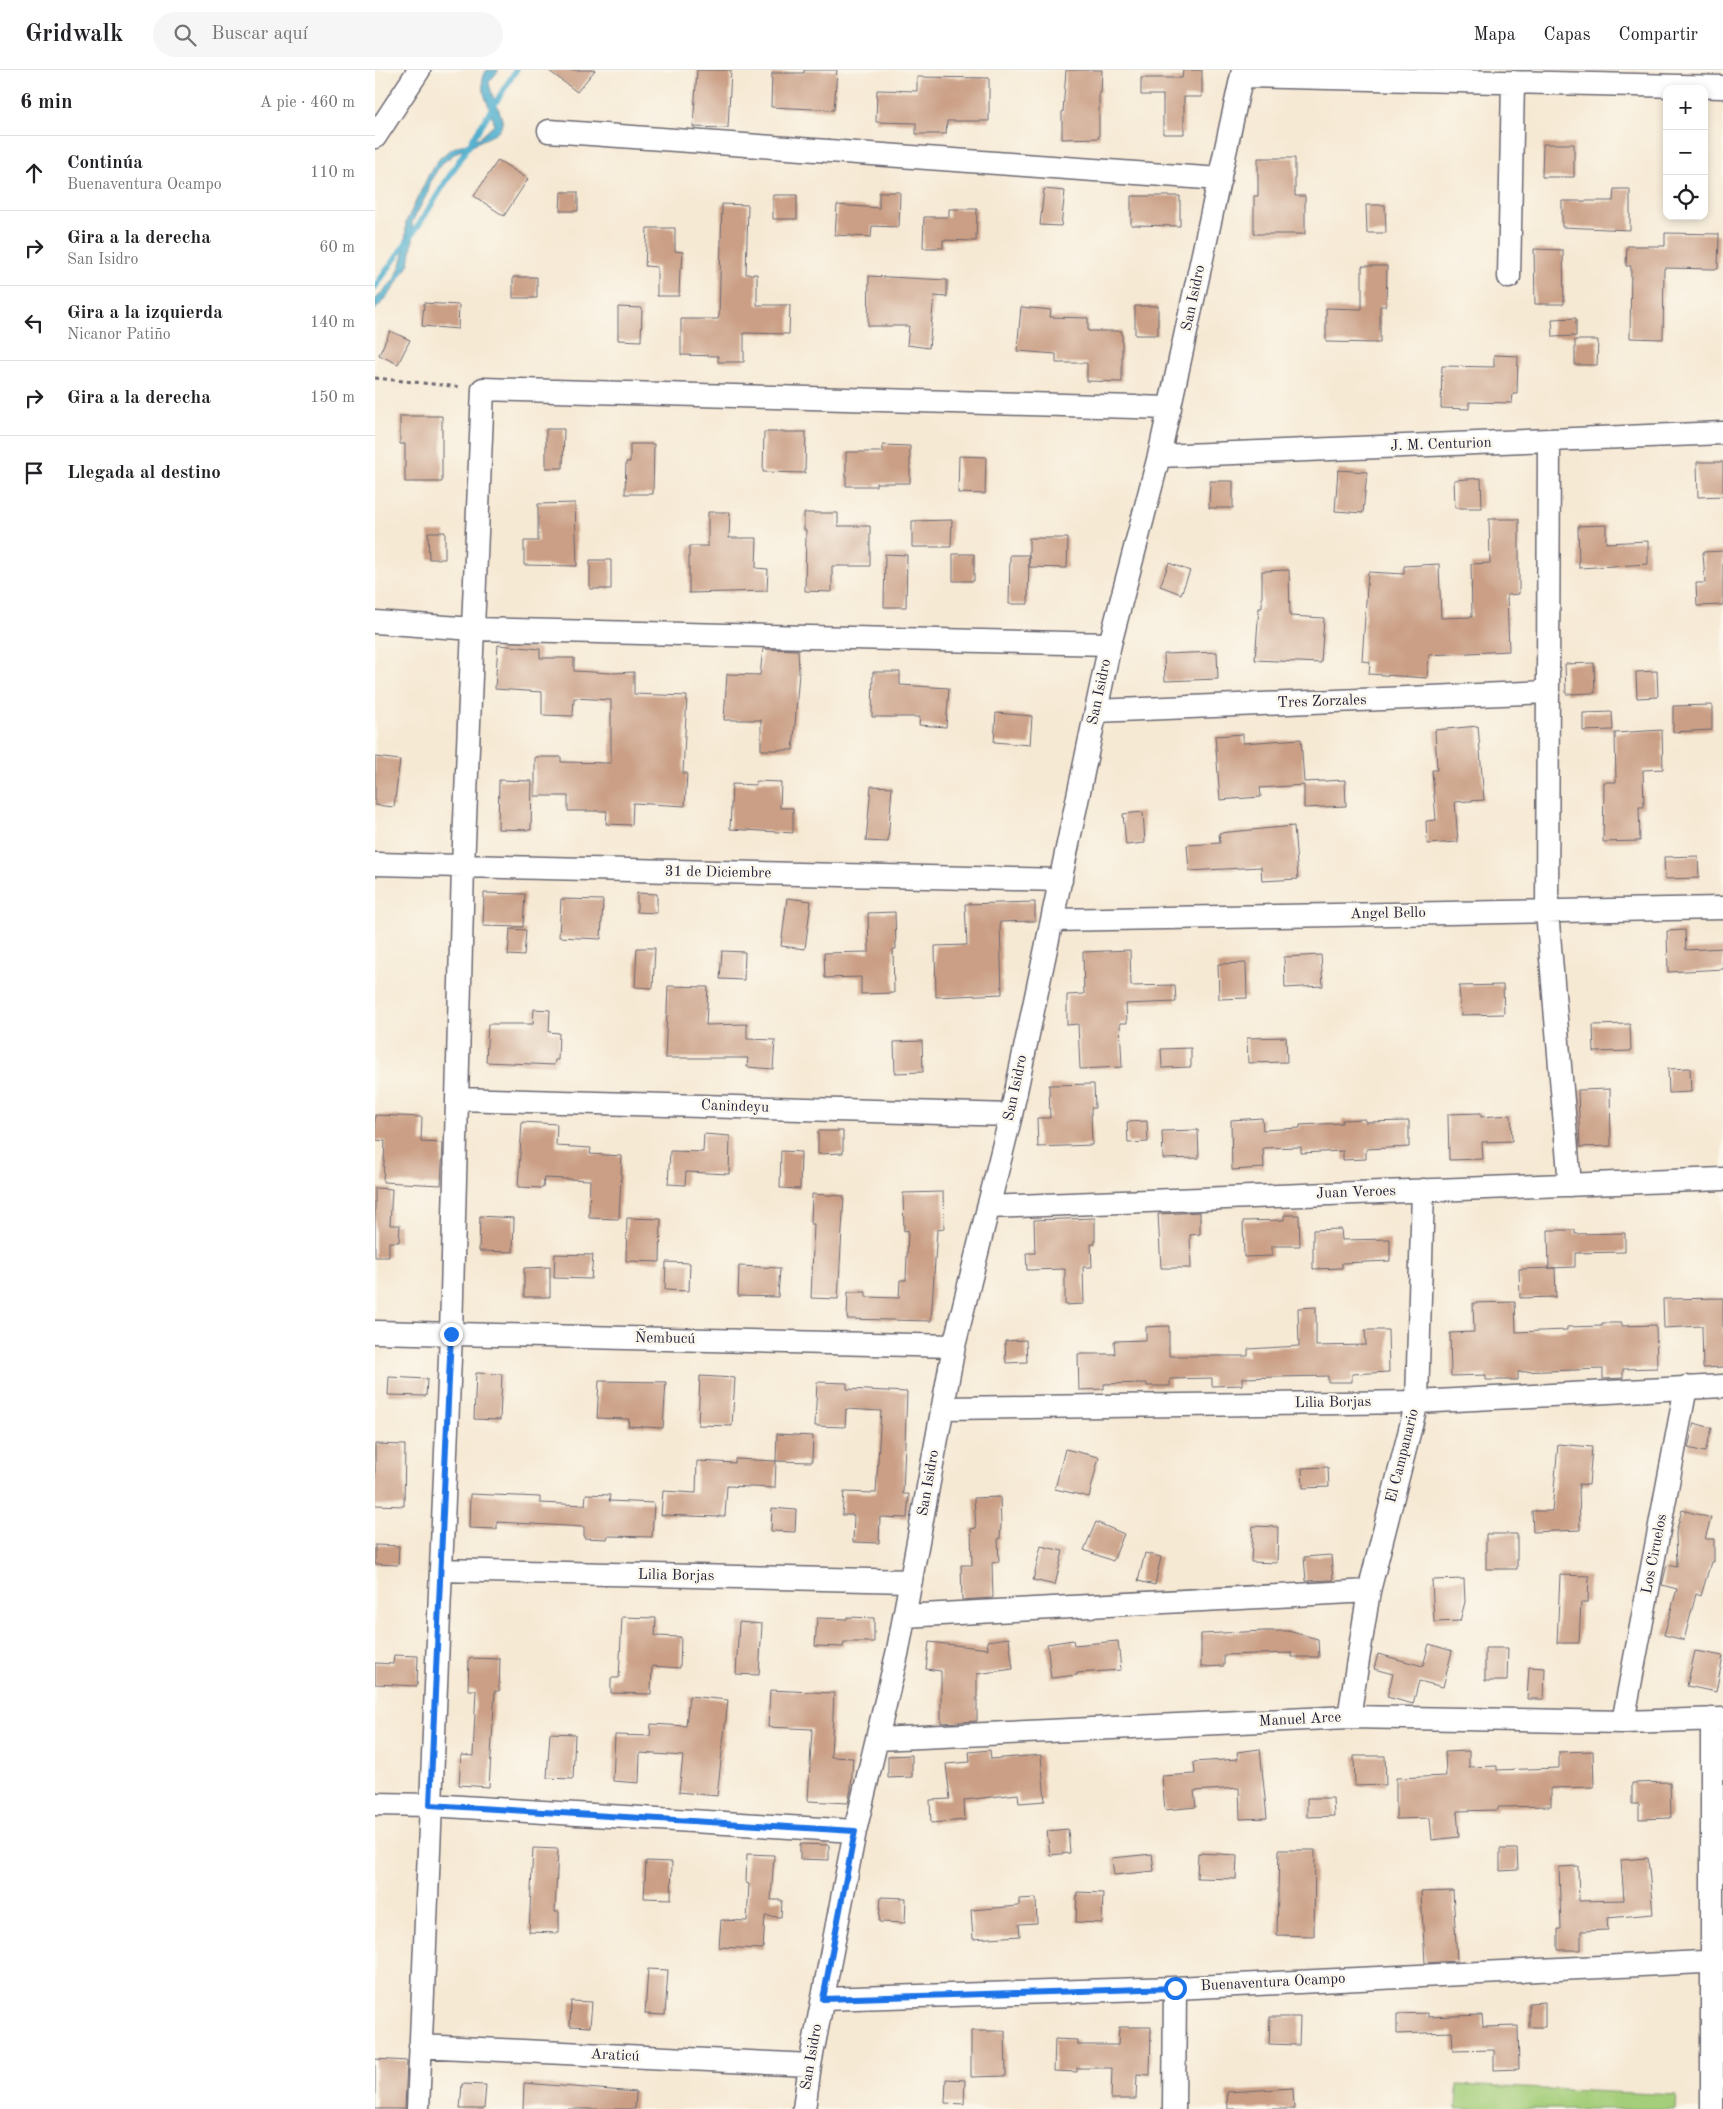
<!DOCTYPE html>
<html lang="es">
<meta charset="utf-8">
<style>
:root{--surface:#fff;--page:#f6f6f6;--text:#202124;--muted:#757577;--line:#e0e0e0}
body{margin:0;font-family:"Old Standard TT",serif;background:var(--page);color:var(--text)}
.controls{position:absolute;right:15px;top:15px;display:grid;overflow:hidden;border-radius:10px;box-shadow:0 2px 8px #0003}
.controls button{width:45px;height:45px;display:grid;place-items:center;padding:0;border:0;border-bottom:1px solid var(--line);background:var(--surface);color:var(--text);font:25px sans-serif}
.stop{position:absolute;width:15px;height:15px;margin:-11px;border:4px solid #1a73e8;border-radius:50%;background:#fff}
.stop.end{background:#1a73e8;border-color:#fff;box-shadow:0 1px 5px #0008}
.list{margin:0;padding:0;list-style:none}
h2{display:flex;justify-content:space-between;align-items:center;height:65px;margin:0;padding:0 20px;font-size:21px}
h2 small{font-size:16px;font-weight:400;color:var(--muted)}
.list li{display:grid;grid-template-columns:32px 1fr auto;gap:15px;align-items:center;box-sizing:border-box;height:75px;padding:0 20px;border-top:1px solid var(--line)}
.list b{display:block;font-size:19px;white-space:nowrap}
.list p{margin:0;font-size:16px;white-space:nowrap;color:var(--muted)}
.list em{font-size:16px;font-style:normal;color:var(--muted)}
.icon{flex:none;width:28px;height:28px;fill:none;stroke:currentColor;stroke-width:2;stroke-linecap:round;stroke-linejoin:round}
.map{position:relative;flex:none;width:1348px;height:2039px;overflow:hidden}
header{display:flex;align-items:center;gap:30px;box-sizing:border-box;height:70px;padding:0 25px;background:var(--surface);border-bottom:1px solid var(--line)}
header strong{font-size:24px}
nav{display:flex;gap:28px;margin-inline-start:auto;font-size:18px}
.search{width:350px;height:45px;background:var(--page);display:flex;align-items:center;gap:12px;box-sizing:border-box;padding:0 18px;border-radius:28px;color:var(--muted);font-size:19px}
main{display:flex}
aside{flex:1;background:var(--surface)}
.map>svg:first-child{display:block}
</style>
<header>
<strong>Gridwalk</strong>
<div class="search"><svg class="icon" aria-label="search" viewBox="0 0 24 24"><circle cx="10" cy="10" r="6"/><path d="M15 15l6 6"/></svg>Buscar aquí</div>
<nav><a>Mapa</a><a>Capas</a><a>Compartir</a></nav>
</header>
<main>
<aside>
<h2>6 min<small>A pie · 460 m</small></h2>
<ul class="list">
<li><svg class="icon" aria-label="ahead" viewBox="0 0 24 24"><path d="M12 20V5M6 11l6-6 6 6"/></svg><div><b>Continúa</b><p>Buenaventura Ocampo</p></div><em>110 m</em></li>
<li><svg class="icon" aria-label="right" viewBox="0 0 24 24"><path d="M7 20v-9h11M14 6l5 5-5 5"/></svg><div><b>Gira a la derecha</b><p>San Isidro</p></div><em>60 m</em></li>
<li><svg class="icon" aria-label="left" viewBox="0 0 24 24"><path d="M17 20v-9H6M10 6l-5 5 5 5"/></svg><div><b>Gira a la izquierda</b><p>Nicanor Patiño</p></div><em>140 m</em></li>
<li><svg class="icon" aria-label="right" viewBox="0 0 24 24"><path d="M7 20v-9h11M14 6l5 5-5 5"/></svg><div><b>Gira a la derecha</b></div><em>150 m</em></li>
<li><svg class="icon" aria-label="arrive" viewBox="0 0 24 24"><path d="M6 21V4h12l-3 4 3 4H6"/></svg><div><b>Llegada al destino</b></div></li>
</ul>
</aside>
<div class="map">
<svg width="1348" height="2039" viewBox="0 0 1348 2039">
<rect width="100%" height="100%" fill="#fbf7ec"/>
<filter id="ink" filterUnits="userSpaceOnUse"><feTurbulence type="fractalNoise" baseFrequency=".02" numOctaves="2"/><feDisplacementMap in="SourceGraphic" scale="10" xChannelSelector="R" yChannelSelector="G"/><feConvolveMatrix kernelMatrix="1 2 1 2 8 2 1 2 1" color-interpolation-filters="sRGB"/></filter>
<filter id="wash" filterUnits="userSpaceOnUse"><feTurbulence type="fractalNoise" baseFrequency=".0096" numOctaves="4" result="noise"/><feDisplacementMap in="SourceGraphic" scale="20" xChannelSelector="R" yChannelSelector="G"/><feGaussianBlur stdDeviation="1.12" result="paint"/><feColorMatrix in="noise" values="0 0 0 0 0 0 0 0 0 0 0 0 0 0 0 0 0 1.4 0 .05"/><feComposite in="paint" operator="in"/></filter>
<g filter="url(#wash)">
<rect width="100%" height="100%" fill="#f6e9d4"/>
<path fill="#a5ce7a" stroke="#64785a" d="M1082,2015l219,10 -1,14h-219z"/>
<path fill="#4fafce" stroke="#386884" d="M112,0h12l-10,12c2,15 11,26 14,41l-3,6 -9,7 -34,16 -16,12 -10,16 -3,12 -16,30 1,17 -4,25 -18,28 -16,18v-10l19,-20 7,-15 4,-16 1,-27 25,-52 9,-12 11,-9 30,-12 13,-12c-1,-17 -20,-39 -7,-55z"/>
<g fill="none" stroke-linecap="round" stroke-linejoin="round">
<path stroke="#4fafce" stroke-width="6" d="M0,217l45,-64 96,-153"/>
</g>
<g id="blocks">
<path fill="#ca9f85" d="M173,0h47l-18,22z
M322,0h34l-3,58 -35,-1z
M429,0h33l-3,40 -63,-3 1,-34h32z
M691,0h36l-1,23h-2v45l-37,1v-27h1z
M808,0h19v27h-18v37h-21v-39h-22v-17h41z
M542,7l72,1v43h-42l-1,13h-30v-11l-40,-1 1,-32 40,1z
M1168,74h31v33h-32z
M883,88h37v38h10v38h-51v-38h4z
M123,90l30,19 -24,37 -30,-20z
M669,119l21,2 -4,35 -21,-1z
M1239,119h16v41l-68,-3v-26h51z
M186,122h17v19h-18z
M504,122h21l-1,35 -27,-1 -1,11 -36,-2 2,-30 42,3z
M398,125h24v24h-24z
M756,126h49v30l-49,-1z
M347,134l26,1 -2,69h11v31h33l-1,29 -45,-1v29h-26v-6l-37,-1v-36h37l1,-3z
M991,135h19l1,28h-19z
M574,139h28l-1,32 -33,-1v8h-20l1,-31h25z
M272,158h28v23l8,1 -1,16h-2l-1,28h-22v-29l-12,-1z
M1290,163l54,1 -1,35 -54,-1 -1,71 -33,-1 1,-72h-5l1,-20h38z
M1159,179l29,1 1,54h-29z
M987,196h25l-1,40h-6v37l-54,-1v-34l36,1z
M494,206l78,4v17l-13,-1 -5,52 -22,-3 2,-19h-41z
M138,207h24v21h-24z
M49,233l35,2 -1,24 -36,-3z
M760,236h23v29h-23z
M243,237l24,1 -1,33 -23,-1z
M646,237l30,3 -1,7 38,1v13h34v51l-35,-1v-18h-31v-9l-39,-3z
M1201,248v18l-23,1 -1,-18z
M15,261l20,9 -12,24 -19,-9z
M1200,270h23l-1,25h-22z
M1119,285l24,1 -1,38h-4l-1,9 -43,-1v7l-28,-1 1,-42 52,1z
M25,346h42v66h-37v-38h-5z
M171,359h18l-1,39h-17z
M389,362h42l-1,41 -42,-1z
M255,374h24l-1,50h-28l1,-32h4z
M508,375l27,1v37h-34v3h-30v-34h37z
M584,386l27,1 -1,37 -27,-1z
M1322,392h26v34l-25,1z
M963,400l29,2 -4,41 -28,-2z
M1106,408l1,30h-27l-1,-28z
M835,411h23v27h-24z
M200,433l2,63 -53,-1v-24h14v-37z
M333,442h22l-1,26h28l-1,30 12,1 -1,22 -78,2v-47h19z
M429,443h34v13h32v40h-38v26l-27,-1 1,-61h-2z
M1114,449h30v75l-12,1 2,56 -80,4 -2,23 -58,-4 1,-12 -8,-1 6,-89 36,2v-8l35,-2 2,54 31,-1 -1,-53 19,-1z
M577,450l-1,27h-39v-26z
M1231,455v18l42,-2v23l-69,4 -1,-42z
M53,462h17v27h-16z
M654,468h39l-1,30 -38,-1z
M1348,481v54l-26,1 -1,-23h9l-2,-31z
M510,484l22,1 -1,52h-22z
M578,484h21v27h-21z
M635,485h19l-1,49h-19z
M215,490h21v29h-21z
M794,493l21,8 -9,23 -21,-8z
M914,500l1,46 34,2 -3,45 -66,-3 4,-52h3v-37z
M123,575l42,4v9h34v13l37,2 23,-1v22l53,2 -4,77h4l-2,33 -52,-3 -1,22 -26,-1 1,-13h-39v-15h-33v-39h26v5l50,1v-63l-37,-2 -1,18 -31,-1v-23l-47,-3z
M388,579l35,1 1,22 -6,78h-32v-30h-37l3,-46 33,1z
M842,582l1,27 -53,2 -1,-27z
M1219,593l1,30 -29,1 -1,-30z
M1282,601l1,26 -21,1 -1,-26z
M498,602h27v13l49,3 -3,39 -27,-2 1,-8h-48z
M1337,635v25l-39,2v-26z
M1237,642l1,18 -30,1v-18z
M621,643l36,3 -2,29 -36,-3z
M1103,656l6,74 -29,2 3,40 -31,2 -1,-23 10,-1 -4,-50h5l-2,-40z
M1287,660l1,39 -20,1 1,37h-5l1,34 -37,1 1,-60h12l-1,-49z
M868,664v9l58,-4 3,43 41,-2 1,26 -42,2v-23l-44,3 1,9 -41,3 -5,-64z
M0,687l25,3 -6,47 -19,-2z
M124,710l33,1 -1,49 -33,-1z
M381,711l25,1 -1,26h13v25l-63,-4 2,-45 24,1z
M496,716l21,1 -4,55 -22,-1z
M768,742l2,31 -19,2 -3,-31z
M919,756l4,53 -36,2 -1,-14 -72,4 -2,-26 33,-2 -1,-10z
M1323,786l1,22 -34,1 -1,-22z
M109,823l41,1 -2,33 -40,-1z
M262,823l20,1v19l-20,-1z
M412,828l24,3 -6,48 -24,-3z
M186,829l42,1 -2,39 -42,-2z
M660,832v19l-35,1 2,72 -66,3 -1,-51 32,-1 -2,-41z
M520,842l1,37h-3l1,44 -33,1v-17l-36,1 -1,-25 45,-1 -1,-39z
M135,859l16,1 -2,26 -16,-1z
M1310,860l1,20 37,-2v21l-55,3 -1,-41z
M262,878h18l-2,40 -18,-1z
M755,880l1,36 44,-1 1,17 -50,2 1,19h-7l2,44 -42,2 -2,-45 -11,1v-30l17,-1 -1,-42z
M347,881l23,1 -1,28 -24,-1z
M946,885l2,31 -38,2 -1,-31z
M871,893l1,35 -28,1 -1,-35z
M1128,915l1,29 -43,1 -2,-29z
M293,916l40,1 -2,38 41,-1v15l28,1 -2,29 -26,-2 1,-9h-83z
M159,939l16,1 -1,22 10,1 -1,27h-3l-1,5 -68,-3 2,-38h45z
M1255,954l1,27 -37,1 -1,-27z
M911,967l1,25 -39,1 -1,-25z
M547,971l1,31 -28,1 -1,-31z
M816,978v19l-29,1 -1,-19z
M1315,998l1,24 -22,1 -1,-24z
M719,1014l1,24h-4l1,37 -54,2 -1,-29h13l-1,-33z
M1235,1019l1,57 -31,1 -2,-57z
M1106,1043v4l30,-2 1,26 -30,1 1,17 -34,1 -1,-46z
M0,1045l47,2 -1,25 22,1 -2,42 -58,-3 2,-41 -10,-1z
M887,1048l1,12 37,-2v-3l42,-2v-3l23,-1v3l44,-1v26l-43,2v10l-23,1v-9l-42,2v-6l-38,1 1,20 -32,2 -1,-50z
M772,1051l1,21 -20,1 -1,-21z
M147,1052l35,2 -1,22 35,2 -1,6 32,2 -3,63 -30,-1 1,-38 -46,-2 -1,10 -25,-1z
M823,1060l1,28 -36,1 -1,-28z
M443,1061h25v22l-25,1z
M329,1064l26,2 -1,38 -43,-2 -1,13 -17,-1 2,-33 33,1z
M406,1081l20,1 -1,37 -20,-1z
M0,1118l17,1 -2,36h10l-1,17h-10v15h-14z
M568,1122l1,37 -7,1 -6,91 -84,-2 1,-27h18v5l33,1 1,-18h6l2,-50 -4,1 -1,-38z
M437,1124l32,2 -6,103 -27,-1 3,-74h-3z
M825,1142v22l-10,1 1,33h-30l-3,-54z
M909,1145h15l1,31h-28v10l-28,1 -1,-36 41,-1z
M105,1146l34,2 -1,34 -34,-1z
M252,1148l34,1 -1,43 -34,-1z
M720,1148v26h-4l1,23h-9l1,37 -19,1v-36l-38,1 -1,-17h9l-1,-33z
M966,1159l1,11 48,-1v22l-48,2v5l-29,1v-39z
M1173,1160h27v4l50,-1v19l-50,1v14l-26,1z
M180,1184l38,1 -2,24 -37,-1z
M291,1192l24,1 -1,28 -24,-1z
M364,1196l41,2 -2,29 -40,-1z
M175,1197v30h-26v-29z
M1180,1198l1,29 -36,1 -1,-29z
M1348,1228v69l-20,1 -1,-42 -38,2 -1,-29z
M1140,1232l1,30 51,-2v-3l35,-1v-3h20v3l34,-1 1,43 -34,1v9l-20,1v-10l-85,3v8h-32v-5l-35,1 -1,-43 24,-1 -1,-29z
M941,1237v39l50,-1 -1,-15h23l1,42 -37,2v8h-24v-6l-50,1 -36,1v7l-30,1v-8l-42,1v7h-23v-3l-43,1v5l-25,1 -1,-36h37l-1,-13 32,-1v-13l23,-1v30h79v-7l51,-3 -1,-38z
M651,1270l1,22 -21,1 -1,-22z
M101,1303l26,1 -2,46 -26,-1z
M325,1306l35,2 -3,48 -34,-1z
M14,1307l38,2 -1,17 -38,-1z
M224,1311l67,1 -3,46 -35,-2 1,-7 -32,-1z
M442,1312l30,1v6l60,3 -4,102h6l-2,24 -27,-1 -1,26 -26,-1 1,-27h-12l2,-23 32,1 5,-82 -35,-2 -1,18 -30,-1z
M1319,1353l18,5 -7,24 -17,-4z
M402,1364l36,2 -1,26 -36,-1z
M0,1374l30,1 -1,61 -29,-1z
M1183,1374l34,3 -3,38 -10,-1 1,46 -47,2 -1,-21h20z
M690,1379l34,8 -10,40 -34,-8z
M360,1389l41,2 -1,27 -48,-2 -2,30h-7v1l-57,-2 2,-24 33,2 1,-32 38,2z
M953,1397l1,20 -26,1 -1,-20z
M95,1424l70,3v6l45,2 1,-11 24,1 -1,6 45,2 -2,34 -44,-1 -1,3 -23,-1v-11l-87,-5v7l-28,-1z
M625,1427l1,28 -1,14h-2l1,23 -7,1 1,35 -31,2 -1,-35h11l-1,-36 5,-1 -2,-30z
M397,1438l24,2 -1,22 -24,-1z
M1307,1440l29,8 -6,21h9v23h-3l-10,34 -5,-2 -12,46 -20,-5 13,-46 -15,-4 5,-20 10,2 -1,-35z
M721,1452l28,12 -11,27 -29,-11z
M878,1456l25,1 -1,36 -26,-1z
M1111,1464h31v35h-31z
M0,1475l24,1 -1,19 -23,-1z
M666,1476l22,5 -8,34 -22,-5z
M770,1483l16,4 -6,28 -17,-4z
M956,1485l2,25 -27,1 -2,-24z
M1185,1505l29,1 -1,26h-7l-2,41h-22z
M1089,1509l1,23 -5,19 -26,1 -2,-42z
M247,1547l34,1 -1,18 26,1 -1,31 -28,-2 -1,28 -40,-1v-15h8z
M472,1547l27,1v24h-30l-1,5 -28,-1 2,-28 30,1z
M364,1552l23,2 -3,51 -23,-1z
M889,1561h24l30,8 1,18h-27v-4l-68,2v11l-23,1v-33z
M634,1568l4,31 -36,5v47l-36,2v-52l-15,-2 3,-27 59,7 -1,-8z
M698,1570l1,5 44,-4 3,29 -44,3v2l-26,3 -4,-34z
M1054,1574l23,7 -9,36 -24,-6 -6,23 -26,-7 6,-23 -19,-5 4,-15 45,12z
M1110,1578h23l-1,33h-22z
M1320,1581l28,5 -7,36 -29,-6z
M19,1585l24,1 -1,30 -42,-2v-21l18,1z
M94,1588l31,1 -1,32h-4l-6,96 -30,-2 2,-30 12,1 3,-66h-8z
M1154,1597l16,1 -1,31h-17z
M395,1620l64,3 -3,64 22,1 -2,31 -3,14 -40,-2 4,-72 -44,-2z
M314,1626l39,4 -11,96 -38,-4 4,-36 -43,-3 -1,30 -26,-2 2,-46 35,1 1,-12 35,2z
M175,1663l25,1 -2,45 -26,-1z
M885,1679l7,69 -27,1 -1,-31 -45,3 2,16 -31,3 -3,-34 33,-2 -1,-12 44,-3 -1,-7z
M615,1680l1,9 50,-4 4,46 -26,2 -1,-9 -54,6 1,20 -34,3 -1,-23 20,-1 -4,-35 24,-2 -1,-10z
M1094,1681v16l28,-1v4l62,-2v-16l34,-1 1,36 -43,1v18l-53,1v3l-41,1 2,26 -27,3 -2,-22 -34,1v-41l50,-2 -1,-24z
M537,1685v22l-24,1v-22z
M979,1686h31l1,29 -31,1z
M1295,1712l1,36 -32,1v-15h-7v-21z
M932,1728h26l1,18 -27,1z
M693,1759l2,24 -20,2 -3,-24z
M425,1774l29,1v15l-29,-1z
M158,1778l25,1 -3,63h4v21l-30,-1z
M1125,1779h17l1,21 -18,1z
M904,1780h36l-1,86 -37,-1z
M823,1783l39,2 -1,24 -39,-1z
M372,1784l27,1 -3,45h11l-1,17 -16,-1 -2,33 -44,-2 2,-27 26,1 2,-37 -3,-1z
M777,1784l2,17 -40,4 -2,-17z
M1273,1788l5,56 -46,4 1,12 -27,1v19h-23v-21h3l-2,-62 19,-1 1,35 45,-1 -3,-40z
M271,1791l26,1 -1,37 -27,-1z
M1078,1821l4,70 -32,2 -4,-71z
M702,1822l26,1 -1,30 -26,-1z
M506,1827l25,1 -1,25 -26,-1z
M661,1828l1,25 -18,1 1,12 -47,3 -2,-29 48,-4v-7z
M273,1899l20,1 -3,45 -20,-1z
M196,1931l21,1 -2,25 -20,-1z
M1170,1932v25h-16v-24z
M1053,1943v4l54,-2 1,12 35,-1 1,43 -25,1v-20l-41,1 -1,-19 -55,2v-20z
M895,1947h30l-1,28 -30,-1z
M744,1957h32l-1,48 -13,-1 -1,25h-25l1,-31h-35v4l-23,-1 1,-32 23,1v5h40z
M596,1961h34l1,45 -35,1z
M0,1989l32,2 -2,48h-30z
M571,2009l19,1 -1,24 -19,-1z
M149,2013l112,9 -1,17h-112z
M87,2014l24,1 -2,24h-24z
M918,2018l1,21h-66l-1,-17z"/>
</g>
</g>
<g filter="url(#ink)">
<use href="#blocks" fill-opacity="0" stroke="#6c6871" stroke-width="1"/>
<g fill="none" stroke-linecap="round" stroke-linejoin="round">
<g stroke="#6c6871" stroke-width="25">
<path id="minor" d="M867,6l481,11
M174,61l671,48
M0,67l44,-67
M1134,207l4,-195
M1174,372l-2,469 23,274
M784,386l564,-23
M0,552l99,7 636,15
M721,641l452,-19
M0,794l686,16
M677,850l671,-12
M83,1029l553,16
M613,1137l735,-28
M0,1262l579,14
M568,1338l474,-6 306,-16
M66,1500l470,11
M529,1546l465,-25
M974,1647l20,-126 48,-189 6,-212
M1337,1649v390
M1248,1652l63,-335
M502,1669l472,-22 274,5 100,-3
M0,1734l55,1 425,26
M448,1929l352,-11 548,-27
M45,1976l390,19
M43,2039l33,-775 12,-467 20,-478 687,19
M429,2039l6,-44 45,-234 43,-181 56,-304 57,-231 99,-471 49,-188 84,-386
M799,2039l1,-121"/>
</g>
<path stroke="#6c6871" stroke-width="3" stroke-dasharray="4 4" stroke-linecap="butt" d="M0,308l86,9"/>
<use href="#minor" stroke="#fff" stroke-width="22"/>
</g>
</g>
<g fill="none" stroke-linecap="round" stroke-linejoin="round" filter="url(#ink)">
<path stroke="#1a73e8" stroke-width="6" d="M76,1264l-21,471 425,26 -32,168 352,-11"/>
</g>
<g text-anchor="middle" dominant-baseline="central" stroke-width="5" stroke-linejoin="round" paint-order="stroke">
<g font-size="15" fill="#22223b" stroke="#fbf7ec">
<text transform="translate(819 228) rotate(-78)">San Isidro</text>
<text transform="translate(1066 375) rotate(-2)">J. M. Centurion</text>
<text transform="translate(725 622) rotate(-78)">San Isidro</text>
<text transform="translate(947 632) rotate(-2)">Tres Zorzales</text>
<text transform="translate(343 803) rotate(1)">31 de Diciembre</text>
<text transform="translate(1013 844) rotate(-1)">Angel Bello</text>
<text transform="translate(641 1018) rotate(-78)">San Isidro</text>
<text transform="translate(360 1037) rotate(2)">Canindeyu</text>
<text transform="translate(981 1123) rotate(-2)">Juan Veroes</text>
<text transform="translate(290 1269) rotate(1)">Ñembucú</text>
<text transform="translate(958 1333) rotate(-1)">Lilia Borjas</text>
<text transform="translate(1028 1386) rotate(-76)">El Campanario</text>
<text transform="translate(554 1413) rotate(-80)">San Isidro</text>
<text transform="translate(1280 1484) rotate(-79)">Los Ciruelos</text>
<text transform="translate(301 1506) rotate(1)">Lilia Borjas</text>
<text transform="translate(925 1650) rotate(-3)">Manuel Arce</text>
<text transform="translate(898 1913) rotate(-3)">Buenaventura Ocampo</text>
<text transform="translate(240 1986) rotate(3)">Araticú</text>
<text transform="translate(437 1987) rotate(-80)">San Isidro</text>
</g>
</g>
</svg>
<div class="controls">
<button>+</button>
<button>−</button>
<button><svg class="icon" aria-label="locate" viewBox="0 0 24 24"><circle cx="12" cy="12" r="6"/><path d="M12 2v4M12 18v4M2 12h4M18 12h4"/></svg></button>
</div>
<div class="stop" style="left:800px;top:1918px"></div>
<div class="stop end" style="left:76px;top:1264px"></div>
</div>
</main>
